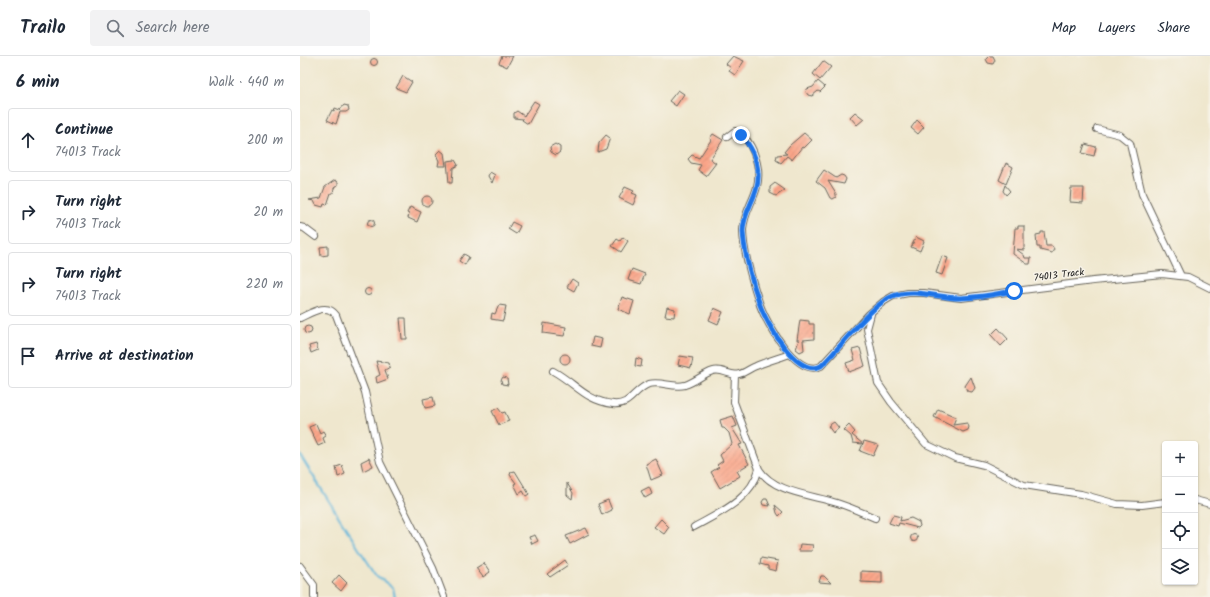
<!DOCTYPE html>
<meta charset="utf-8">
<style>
:root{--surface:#fff;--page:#f2f2f3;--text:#1f2937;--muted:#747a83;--line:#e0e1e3}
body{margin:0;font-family:Kalam,sans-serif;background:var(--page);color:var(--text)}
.controls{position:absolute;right:12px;bottom:12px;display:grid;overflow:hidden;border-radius:4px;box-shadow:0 1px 3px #0004}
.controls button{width:36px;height:36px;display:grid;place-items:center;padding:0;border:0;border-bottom:1px solid var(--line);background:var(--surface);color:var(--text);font:20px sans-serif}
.stop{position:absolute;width:12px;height:12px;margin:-9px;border:3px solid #1a73e8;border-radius:50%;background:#fff}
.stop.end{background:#1a73e8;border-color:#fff;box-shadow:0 1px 4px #0008}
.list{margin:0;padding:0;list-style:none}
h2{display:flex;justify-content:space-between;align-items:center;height:52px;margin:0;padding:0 16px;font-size:17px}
h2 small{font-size:13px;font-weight:400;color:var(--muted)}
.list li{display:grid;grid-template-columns:26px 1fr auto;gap:12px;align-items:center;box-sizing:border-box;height:64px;margin:0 8px 8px;padding:0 8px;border:1px solid var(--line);border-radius:4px}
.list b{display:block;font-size:15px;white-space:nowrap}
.list p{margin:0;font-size:13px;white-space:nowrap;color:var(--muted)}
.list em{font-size:13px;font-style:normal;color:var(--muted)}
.icon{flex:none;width:22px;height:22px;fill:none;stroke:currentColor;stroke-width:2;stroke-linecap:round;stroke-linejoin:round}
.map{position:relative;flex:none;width:910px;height:541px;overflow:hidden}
header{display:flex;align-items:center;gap:24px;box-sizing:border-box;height:56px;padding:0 20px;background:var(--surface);border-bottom:1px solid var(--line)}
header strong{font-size:19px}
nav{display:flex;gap:22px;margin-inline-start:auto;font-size:14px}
.search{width:280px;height:36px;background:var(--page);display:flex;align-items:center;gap:10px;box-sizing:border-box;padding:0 14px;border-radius:4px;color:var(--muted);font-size:15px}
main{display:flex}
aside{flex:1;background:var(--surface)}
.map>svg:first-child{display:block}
</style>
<header>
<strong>Trailo</strong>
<div class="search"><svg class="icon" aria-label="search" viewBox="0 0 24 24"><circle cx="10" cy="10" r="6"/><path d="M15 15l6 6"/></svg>Search here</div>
<nav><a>Map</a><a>Layers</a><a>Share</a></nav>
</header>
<main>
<aside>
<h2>6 min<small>Walk · 440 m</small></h2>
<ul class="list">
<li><svg class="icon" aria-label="ahead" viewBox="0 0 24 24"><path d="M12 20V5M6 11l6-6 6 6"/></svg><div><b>Continue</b><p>74013 Track</p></div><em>200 m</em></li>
<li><svg class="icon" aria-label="right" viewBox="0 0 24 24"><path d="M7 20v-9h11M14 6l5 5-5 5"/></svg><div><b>Turn right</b><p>74013 Track</p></div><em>20 m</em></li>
<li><svg class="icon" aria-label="right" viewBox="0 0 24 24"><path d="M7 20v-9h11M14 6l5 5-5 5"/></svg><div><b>Turn right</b><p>74013 Track</p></div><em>220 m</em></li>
<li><svg class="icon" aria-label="arrive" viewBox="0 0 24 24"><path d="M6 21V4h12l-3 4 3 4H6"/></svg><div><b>Arrive at destination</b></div></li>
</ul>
</aside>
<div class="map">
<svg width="910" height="541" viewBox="0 0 910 541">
<defs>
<pattern id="building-hatch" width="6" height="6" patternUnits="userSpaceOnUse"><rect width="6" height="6" fill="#faa589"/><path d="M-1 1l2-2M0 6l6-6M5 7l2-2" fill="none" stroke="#d68d76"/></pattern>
</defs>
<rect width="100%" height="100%" fill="#f7f3e8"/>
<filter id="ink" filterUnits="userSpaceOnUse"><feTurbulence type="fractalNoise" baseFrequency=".025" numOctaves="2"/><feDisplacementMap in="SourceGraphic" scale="8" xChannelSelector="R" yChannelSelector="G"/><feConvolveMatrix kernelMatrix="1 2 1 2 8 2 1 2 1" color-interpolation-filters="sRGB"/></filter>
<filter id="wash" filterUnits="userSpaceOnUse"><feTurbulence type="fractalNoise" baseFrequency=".012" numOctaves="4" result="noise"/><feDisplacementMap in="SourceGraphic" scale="16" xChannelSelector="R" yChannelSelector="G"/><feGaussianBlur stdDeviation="0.9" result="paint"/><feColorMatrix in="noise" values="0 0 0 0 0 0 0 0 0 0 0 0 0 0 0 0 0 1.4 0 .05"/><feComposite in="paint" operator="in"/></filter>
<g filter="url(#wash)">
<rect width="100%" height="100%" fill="#efe7ce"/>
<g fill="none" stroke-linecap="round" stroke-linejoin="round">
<path stroke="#5cb5da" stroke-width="2" d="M0,399l59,94 18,27 16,12 2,9"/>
</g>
<g id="blocks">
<path fill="url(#building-hatch)" d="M202,0h11l-6,11 -8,-4z
M433,0l11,5 -9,14 -6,-4 2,-3 -5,-4z
M689,0h4l2,4 -2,4 -5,-1 -2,-4z
M70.5 6a3.5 3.5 0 1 1 7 0a3.5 3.5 0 1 1-7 0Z
M523,5l8,6 -11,13 -7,-6z
M103,20l9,6 -6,10 -10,-4z
M518,25l7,6 -5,5 -2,-1 -6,5 -4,-1 -2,-3 1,-3 6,-2z
M378,34l6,4 -8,12 -7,-5z
M234,45l5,3 -11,20 -6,-4 1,-1 -9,-1v-5l3,-2 7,5z
M44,49l4,1 1,4 -3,2h-6l-4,12 -9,-4 5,-10 2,1 1,-3 5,2z
M555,56l9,7 -7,6 -7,-8z
M617,64l7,7 -6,7 -7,-6z
M504,77l8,7 -8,8 -2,-1 -10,13 -5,-4 -6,7 -5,-3 1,-5 10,-1 -3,-2 6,-7z
M413,78l10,6 -13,19 6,4 -10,13 -8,-6 3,-5 -10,-2 -3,-4 4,-4 7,3 12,-18 -1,-2z
M306,79l4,3 -4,11 -8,3 1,-9z
M255,88l5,3v5l-4,3 -5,-3 -1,-5z
M785,88l11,3 -2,9 -12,-3z
M140,94l4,3 2,13h-8l1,-5 -3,-7z
M155,104l3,5 -5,3 -1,15h-3l-2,-22z
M706,107l7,4 -7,17 -7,-4z
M524,114l12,8 5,-3 3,1 2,3 -2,5 -16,-3 8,13v3l-3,2 -3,-1 -5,-10 -9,-7z
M190,116l5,3 -3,8 -4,-7z
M35,124l3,2v3l-4,3 -1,5h-2l-4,12 -3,-1 -1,3 -7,-2 -2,-4 -5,-1 12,-2 4,-11z
M475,127l10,7 -9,6 -6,-3v-6z
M705,129l5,6 -4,4 -3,-4z
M325,131l9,4 -2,2 5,2 -4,10 -14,-7z
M771,132h13l-1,15 -13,-1z
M122 145a5 5 0 1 1 10 0a5 5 0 1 1-10 0Z
M110,151l11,5 -4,10 -9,-4 1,-4 -2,-1z
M67.5 167a3.5 3.5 0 1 1 7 0a3.5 3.5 0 1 1-7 0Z
M212,166l8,4 -4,8 -8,-5z
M718,170h6v24l-8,-1 8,6 1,3h6l-1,6h-3l-14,-10 2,-26h3z
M741,176h3l2,14h6l2,3 -2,4 -12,-3v-3h-3l-1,-12 5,-1z
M323,181l5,4 -7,11 -9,-6 5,-7 3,2z
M616,181l8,4 -4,10 -9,-4z
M28,190v9l-7,1 -1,-9z
M164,198l5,3 -4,8 -6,-4z
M642,200l6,2 -6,17 -6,-2z
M332,213l13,5 -4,10 -13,-4z
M272,223l6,4 -4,8 -7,-4z
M64.5 236a3.5 3.5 0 1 1 7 0a3.5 3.5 0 1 1-7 0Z
M322,241l12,4 -4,13 -12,-5z
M199,249l7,1 -3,15 -12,-2 1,-6 3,1z
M367,251l8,2 -1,8 -9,-1z
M414,252l9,4 -5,12 -9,-4z
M100,262h6l1,21h-5z
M500,264l9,1v3h5v15l-11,1 1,10 -4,2 -4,-3 3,-9h-2z
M244,267l22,4 -2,9 -21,-3z
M4 274a4 4 0 1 1 8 0a4 4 0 1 1-8 0Z
M698,272l10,11 -7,7 -10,-11z
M293,281l9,2 -2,9 -9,-2z
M16,288l2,6 -7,3 -2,-7z
M560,292l5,18 -16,6 -3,-9 9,-3 -3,-10z
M260 303a5 5 0 1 1 10 0a5 5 0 1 1-10 0Z
M380,300l13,2 -2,10 -13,-3z
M336,302l6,2 -1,7 -6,-1z
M76,305l13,2 1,4 -5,3 3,9 -11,4 -1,-6 4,-2z
M203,321l4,1 1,7 -6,-1 -1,-4z
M671,321l4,11 -3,4 -5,-1 -2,-5z
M133,341l2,9 -10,2 -2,-9z
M198,352l4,5 3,-1 4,9 -10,4 -7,-14z
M638,353l18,8 -3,8 14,-2 2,4 -1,3 -5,2 -29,-15z
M433,360l4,10 -5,2 10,16 -3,1 10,19 -12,7 3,5 -20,12 -9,-16 8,-5 -2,-2 6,-4 -3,-6 12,-11 -3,-11 -5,-5h-2l-2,-8z
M534,366l5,6 -6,5 -5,-7z
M16,368l4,9 3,-2 3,5 -3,2 2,5 -7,3 -9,-19z
M549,369l6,7 -3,3 11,9 -10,-1 -2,-7 -7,-6z
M564,385l14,4 -5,11 -13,-5z
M69,402l4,8 -10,5 -2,-9z
M356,403l7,16 -12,5 -5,-16z
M42,409l3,9 -7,3 -2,-10z
M215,415l14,23 -3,2 -3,-5 -4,3 -5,-10 2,-1 -6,-8 1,-3z
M267,427l6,10 -1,6 -5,-4z
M349,431l3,7 -7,4 -4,-7z
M464,443h3l3,7 -7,-1 -1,-3z
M308,444l4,10 -10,5 -4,-11z
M475,449l8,7 -4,4 -2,-3z
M593,459l8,2 -1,4 11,-3 8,4 1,4 -2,2 -19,-5 -1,3 -9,-3z
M361,463l8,8 -5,7 -10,-7z
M286,472l3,6 -19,10 -4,-8z
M610.5 482a3.5 3.5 0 1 1 7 0a3.5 3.5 0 1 1-7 0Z
M235,479l3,6 -6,3 -3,-7z
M500,488l13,1 -1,6h-13z
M461,502l17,3 -2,10 -8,-2v-3l-8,-2z
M265,504l3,5 -18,12 -3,-3z
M184,507l6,9 -7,5 -7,-9z
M561,515l21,1v11l-21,-1z
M39,519l8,8 -6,8 -9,-8z
M521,520h3l7,7 -12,-1z"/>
</g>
</g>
<g filter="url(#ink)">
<use href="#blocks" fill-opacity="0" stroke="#66635a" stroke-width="1"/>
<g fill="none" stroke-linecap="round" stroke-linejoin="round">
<g stroke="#66635a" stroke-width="8">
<path id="street" d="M797,73l23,6 10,8 12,51 39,82
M427,81l8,-6c14,5 21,24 23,38 3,26 -14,38 -15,61 0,22 10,54 17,75 7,19 37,73 61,61l48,-52 14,-12 10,-6 15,-3h16l37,5 132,-17 69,-7 26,3 22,11
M0,171l4,1 12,9
M571,258l-4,15 11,54 13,19 35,42 29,14 29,7 40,20 57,9 36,10 25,1 23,-3
M0,262c11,-5 27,-16 36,-3l29,77 15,70 53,106 11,29
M253,315c22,12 33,30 60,33 18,2 21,-15 36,-20 12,-3 24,4 36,1 10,-3 18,-11 28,-14 10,-3 17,6 26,3 6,-1 11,-6 17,-8 11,-5 23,-8 34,-12
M459,413c15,24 54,26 78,34 13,4 26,10 38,15
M895,444l15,4
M394,471c25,-14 57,-27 65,-58l-25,-67 1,-27
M0,510l14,19v12"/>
</g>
<use href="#street" stroke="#fff" stroke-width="6"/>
</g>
</g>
<g fill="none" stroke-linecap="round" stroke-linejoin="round" filter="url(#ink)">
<path stroke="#1a73e8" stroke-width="5" d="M441,79c10,11 16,23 17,38 2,22 -15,37 -15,58 1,22 10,54 17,74 7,19 37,73 61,61 19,-17 50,-62 72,-70 22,-8 45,2 67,2 18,0 37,-4 54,-7"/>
</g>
<g text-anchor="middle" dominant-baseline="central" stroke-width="3" stroke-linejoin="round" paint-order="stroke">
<g font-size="10" fill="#1c1c1c" stroke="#f7f3e8">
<text transform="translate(759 219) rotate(-7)">74013 Track</text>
</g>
</g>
</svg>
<div class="controls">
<button>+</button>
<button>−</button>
<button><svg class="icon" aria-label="locate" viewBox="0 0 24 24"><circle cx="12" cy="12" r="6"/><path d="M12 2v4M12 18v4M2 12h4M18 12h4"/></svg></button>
<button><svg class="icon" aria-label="layers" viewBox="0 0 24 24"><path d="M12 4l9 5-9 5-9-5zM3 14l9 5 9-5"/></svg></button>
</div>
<div class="stop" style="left:714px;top:235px"></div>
<div class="stop end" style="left:441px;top:79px"></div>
</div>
</main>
